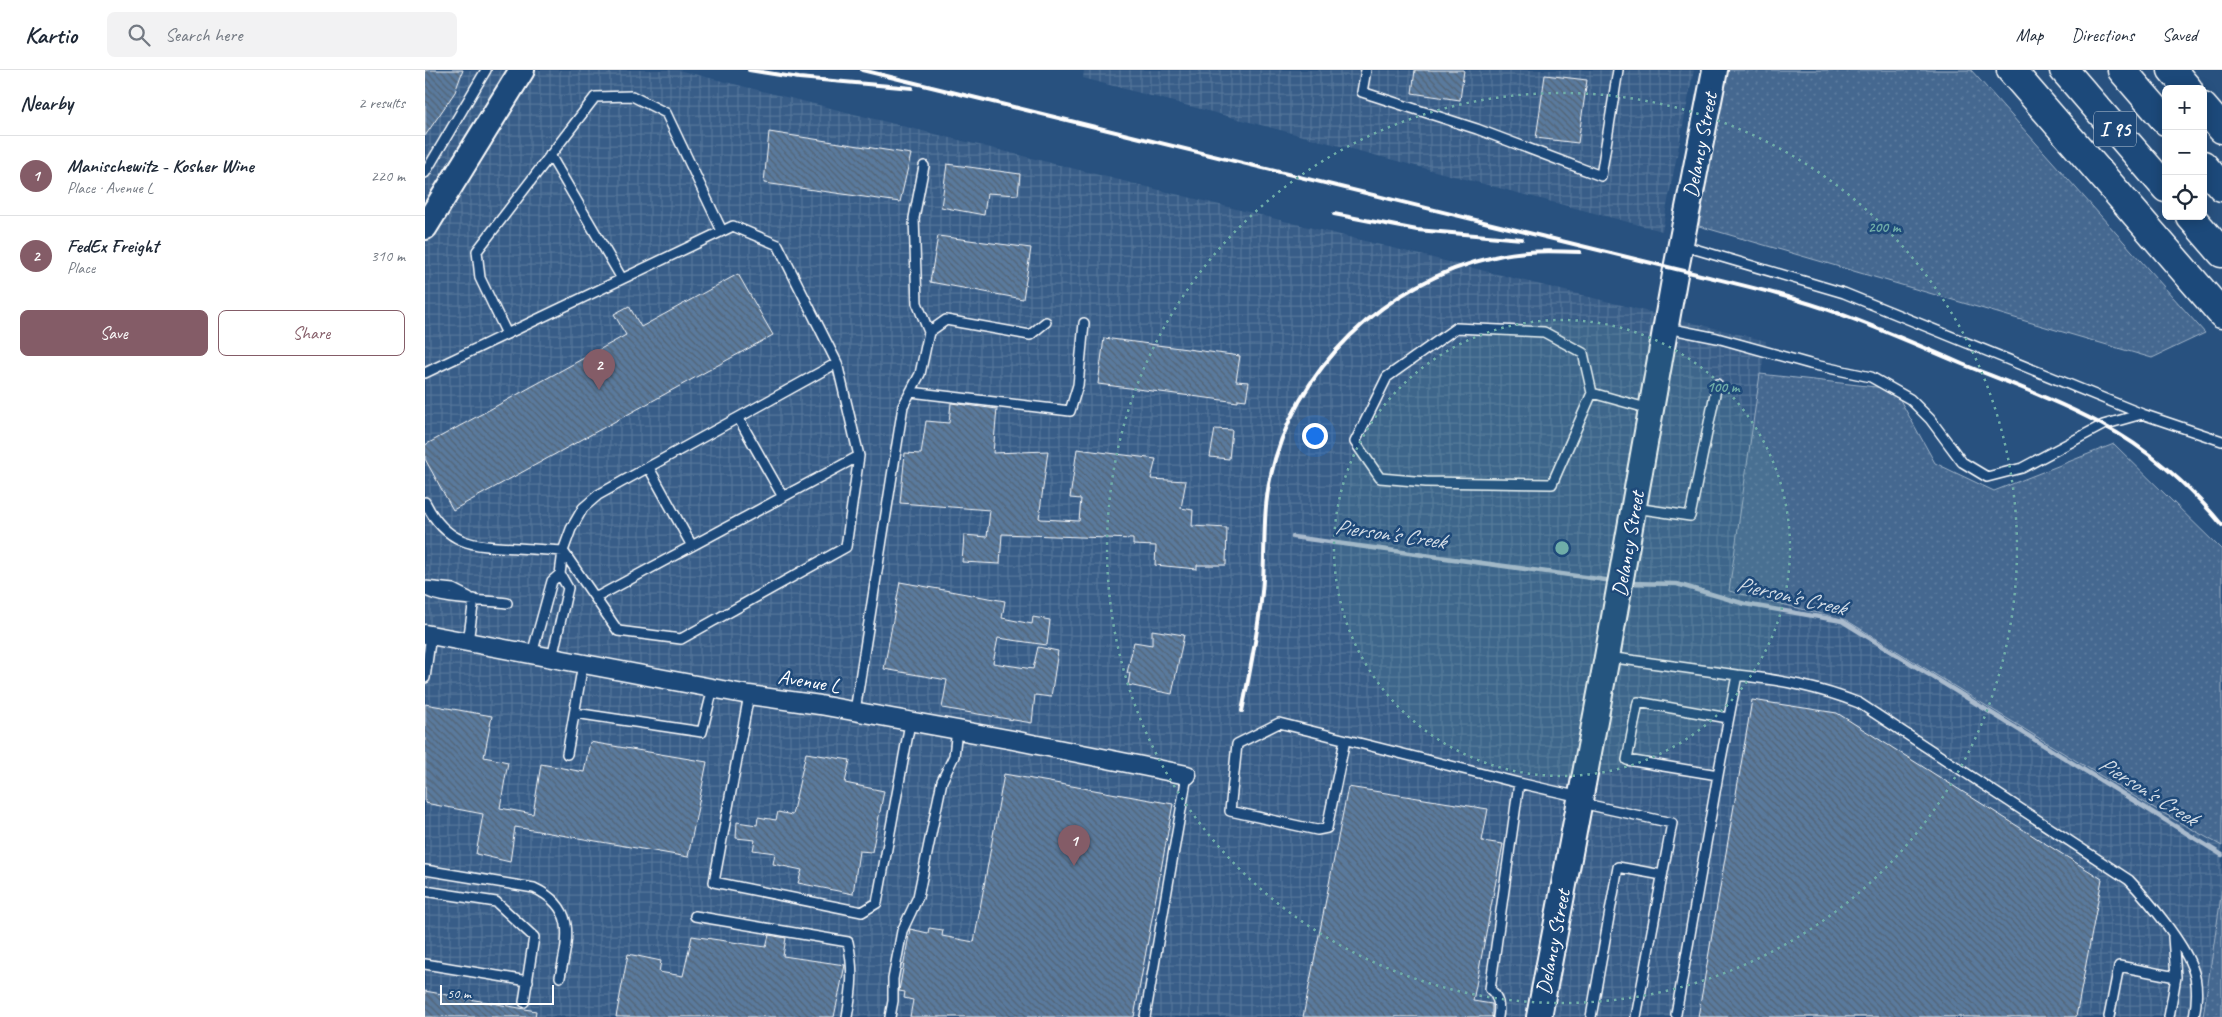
<!DOCTYPE html>
<meta charset="utf-8">
<style>
:root{--surface:#fff;--page:#f2f2f3;--text:#1f2937;--muted:#747a83;--line:#e0e1e3;--accent:#845c67}
body{margin:0;font-family:Caveat,sans-serif;background:var(--page);color:var(--text)}
.controls{position:absolute;right:15px;top:15px;display:grid;overflow:hidden;border-radius:8px;box-shadow:0 2px 12px #0003}
.controls button{width:45px;height:45px;display:grid;place-items:center;padding:0;border:0;border-bottom:1px solid var(--line);background:var(--surface);color:var(--text);font:25px sans-serif}
.scale{position:absolute;left:15px;bottom:12px;width:114px;box-sizing:border-box;padding-left:5px;border:2px solid #fff;border-top:0;font-size:14px;line-height:18px;white-space:nowrap;color:#fff;-webkit-text-stroke:4px #1f4a7a;paint-order:stroke}
.you{position:absolute;left:889px;top:365px;width:18px;height:18px;margin:-12px;border:4px solid #fff;border-radius:50%;background:#1a73e8;box-shadow:0 0 0 8px #1a73e833}
.badge{display:grid;place-items:center;width:32px;height:32px;border-radius:50%;background:var(--accent);color:#fff;font-size:16px;font-weight:700}
.pin{position:absolute;translate:-50% -41px;filter:drop-shadow(0 1px 2px #0008)}
.pin::after{content:'';position:absolute;top:26px;width:18px;height:15px;background:inherit;clip-path:polygon(0 0,100% 0,50% 100%)}
.list{margin:0;padding:0;list-style:none}
h2{display:flex;justify-content:space-between;align-items:center;height:65px;margin:0;padding:0 20px;font-size:21px}
h2 small{font-size:16px;font-weight:400;color:var(--muted)}
.list li{display:grid;grid-template-columns:32px 1fr auto;gap:15px;align-items:center;box-sizing:border-box;height:80px;padding:0 20px;border-top:1px solid var(--line)}
.list b{display:block;font-size:19px;white-space:nowrap}
.list p{margin:0;font-size:16px;white-space:nowrap;color:var(--muted)}
.list em{font-size:16px;font-style:normal;color:var(--muted)}
.actions{display:flex;gap:10px;padding:15px 20px}
.actions a{flex:1;padding:11px 0;border:1px solid var(--accent);border-radius:8px;text-align:center;font-size:18px;color:var(--accent)}
.actions .main{background:var(--accent);color:#fff}
.icon{flex:none;width:28px;height:28px;fill:none;stroke:currentColor;stroke-width:2;stroke-linecap:round;stroke-linejoin:round}
.map{position:relative;flex:none;width:1797px;height:947px;overflow:hidden}
header{display:flex;align-items:center;gap:30px;box-sizing:border-box;height:70px;padding:0 25px;background:var(--surface);border-bottom:1px solid var(--line)}
header strong{font-size:24px}
nav{display:flex;gap:28px;margin-inline-start:auto;font-size:18px}
.search{width:350px;height:45px;background:var(--page);display:flex;align-items:center;gap:12px;box-sizing:border-box;padding:0 18px;border-radius:8px;color:var(--muted);font-size:19px}
main{display:flex}
aside{flex:1;background:var(--surface)}
.map>svg:first-child{display:block}
</style>
<header>
<strong>Kartio</strong>
<div class="search"><svg class="icon" aria-label="search" viewBox="0 0 24 24"><circle cx="10" cy="10" r="6"/><path d="M15 15l6 6"/></svg>Search here</div>
<nav><a>Map</a><a>Directions</a><a>Saved</a></nav>
</header>
<main>
<aside>
<h2>Nearby<small>2 results</small></h2>
<ul class="list">
<li><span class="badge">1</span><div><b>Manischewitz - Kosher Wine</b><p>Place · Avenue L</p></div><em>220 m</em></li>
<li><span class="badge">2</span><div><b>FedEx Freight</b><p>Place</p></div><em>310 m</em></li>
</ul>
<div class="actions"><a class="main">Save</a><a>Share</a></div>
</aside>
<div class="map">
<svg width="1797" height="947" viewBox="0 0 1797 947">
<defs>
<pattern id="industrial-grid" width="8" height="8" patternUnits="userSpaceOnUse" patternTransform="scale(1.25)"><rect width="8" height="8" fill="#375d88"/><path d="M0 4h8M4 0v8" fill="none" stroke="#55759a"/></pattern>
<pattern id="grass-dots" width="8" height="8" patternUnits="userSpaceOnUse" patternTransform="scale(1.25)"><rect width="8" height="8" fill="#446890"/><path d="M2 2h.1M6 6h.1" fill="none" stroke="#607fa1" stroke-width="1.8" stroke-linecap="round"/></pattern>
<pattern id="building-back-hatch" width="6" height="6" patternUnits="userSpaceOnUse" patternTransform="scale(1.25)"><rect width="6" height="6" fill="#5a7a9d"/><path d="M-1 5l2 2M0 0l6 6M5-1l2 2" fill="none" stroke="#536374"/></pattern>
</defs>
<rect width="100%" height="100%" fill="#28517f"/>
<filter id="ink" filterUnits="userSpaceOnUse"><feTurbulence type="fractalNoise" baseFrequency=".02" numOctaves="2"/><feDisplacementMap in="SourceGraphic" scale="10" xChannelSelector="R" yChannelSelector="G"/><feConvolveMatrix kernelMatrix="1 2 1 2 8 2 1 2 1" color-interpolation-filters="sRGB"/></filter>
<g filter="url(#ink)">
<path fill="url(#industrial-grid)" d="M0,0h253l1088,271 -37,250 117,29 301,184 75,42v44l-19,127h-1778v-390l324,68 86,5 -410,-75z
M659,0h610l-32,161 -579,-153z"/>
<path fill="url(#grass-dots)" stroke="#a2b4c8" d="M1299,0h247l234,263 -53,25 -453,-132z
M1335,304l134,15 41,74 59,28 120,-47 108,106v296l-75,-42 -301,-184 -117,-29z
M1797,820v127h-19z"/>
<g fill="none" stroke-linecap="round" stroke-linejoin="round">
<path stroke="#aabbcd" stroke-width="4.5" d="M868,467l320,44
M1203,513l49,1 68,20 97,17 380,234"/>
</g>
<path fill="url(#building-back-hatch)" stroke="#fff" d="M0,0h38l-8,22 -30,44z
M990,0h49l-4,30 -48,-7z
M1120,5l42,5 -9,63 -42,-5z
M344,62l142,22 -11,48 -136,-19z
M522,94l73,10 -2,21 -31,-2 -3,22 -43,-8z
M513,166l93,12 -8,51 -93,-17z
M313,204l35,61 -320,175 -28,-51v-14l201,-110 -12,-21 15,-8 12,21z
M679,268l136,18 -4,25 13,1 -3,18 -8,-1v3l-140,-18z
M526,333l46,6 -4,44 55,-2 -9,67 2,1 38,2 2,-22 -11,-1 7,-49 79,10 -5,20 35,2 -5,27 12,2 -1,16 35,2 -1,37h-29v4l-42,-4 1,-19 -23,-1v-6l-131,-5 -2,30 -38,-2 2,-27 23,2 3,-27 -90,-7 5,-50 16,1 5,-33 23,2z
M790,359l17,1 -3,29 -19,-2z
M475,512l105,19 -3,17 30,6 1,-7 17,3 -3,25 -49,-7 -5,25 40,6 5,-22 20,4 -7,46 -16,-2 -3,28 -90,-15 5,-28 -63,-11z
M727,560l32,5 -12,59 -44,-9 2,-12h-3l7,-31 18,3z
M1327,630l85,13 265,166 -26,138h-378z
M0,634l67,12 -8,41 24,5 -8,46 33,6 8,-50 43,8 6,-30 117,20 -19,95 -173,-30 -5,35 -34,-8 7,-40 -58,-11z
M381,683l44,7 -5,23 39,8 -12,61 -13,-1 -6,43 -55,-11 4,-13 -29,-6 2,-11 -22,-3 2,-10 -19,-2 1,-16 20,3 1,-8 18,3 2,-8 14,3z
M579,704l169,30 -39,213h-224l3,-17 -9,-2 1,-6 -6,-1 11,-62 18,4 1,-5 14,2 -1,6 32,6z
M923,717l140,22 -6,32 21,3 -30,157 19,3v13h-189z
M344,865l17,3 -3,18 62,9 -11,52h-218l12,-63 33,7 -2,11 24,4 9,-40 74,11z
M0,921l111,20 -1,6h-110z"/>
<g fill="none" stroke-linecap="round" stroke-linejoin="round">
<g stroke="#fff" stroke-width="12">
<path id="lane" d="M941,0l-4,22 115,37 124,47 17,-106
M125,85l71,122
M499,96l-10,52 3,85 12,29
M0,103l61,-103
M1256,175l163,48 298,121 80,27
M1242,258l50,10 93,26 61,13 39,22 20,20 32,43 25,15 35,-9 81,-43 39,-11
M82,264l-27,-56 -3,-27 118,-154 37,-1 34,17 56,118
M412,293l22,93
M0,303l308,-147 45,19 59,118 -239,132 -15,13 -12,21 -8,22 -3,23 8,14 -16,70
M486,322l159,19 8,-26 6,-62
M1167,323l-40,91 -126,-2 -46,-4 -25,-36 32,-65 69,-49 88,4 39,21 9,40 58,16
M314,349l44,78
M224,398l43,78
M0,432c22,44 49,44 92,46 16,1 31,2 46,3l55,80 63,8 165,-92 13,-91 -262,141
M1210,438l55,8 27,-132
M0,516l28,3 16,8
M0,520c15,11 61,10 82,13
M43,572l6,-43
M107,584l20,-73 8,-7
M1183,587l129,18 -19,100 -91,-15 11,-58 90,16
M1312,605c44,5 81,12 122,28l270,177c20,21 53,61 63,87 6,15 5,35 2,50
M0,608l6,-43
M324,625l-35,187 148,30 15,-9 33,-180
M430,641l48,-305 17,-32 9,-42 17,-12 84,15 16,-13
M150,643l127,19 11,-44
M920,670l-18,88 -10,2 -87,-19 7,-67 42,-21 240,60 -29,206c9,8 10,17 8,28
M142,684l16,-90
M1094,713l61,14
M1156,733l91,20 -36,194
M0,800l109,18c43,20 34,50 26,89
M0,821l71,11 38,35 -10,65
M270,846l153,26c6,28 4,47 -1,75
M0,894l103,17
M1251,944l42,-239
M465,947l3,-16v-22l9,-48 16,-34 24,-116 12,-25 3,-27
M720,947l42,-242
M1166,947l27,-150 44,8
M1684,947l10,-51 57,11
M1744,947l7,-40 -3,-40"/>
</g>
<g stroke="#fff" stroke-width="21">
<path id="street" d="M0,564l324,61 71,10 193,35 174,35"/>
</g>
<g stroke="#fff" stroke-width="28">
<path id="secondary" d="M0,157l97,-157
M1114,947l68,-360 69,-388 39,-199"/>
</g>
<g stroke="#fff" stroke-width="31">
<path id="highway" d="M1586,0l211,244
M1639,0l102,118
M1697,0l44,51
M1747,0l16,19
M1778,37l19,22
M1778,95l19,22
M1765,146l32,37"/>
</g>
<use href="#lane" stroke="#1f4a7a" stroke-width="9"/>
<use href="#street" stroke="#1f4a7a" stroke-width="18"/>
<use href="#secondary" stroke="#1f4a7a" stroke-width="24"/>
<use href="#highway" stroke="#1f4a7a" stroke-width="28"/>
<path stroke="#fff" stroke-width="4" d="M324,0l50,8 113,10
M437,0l814,199c56,14 113,26 167,46 40,15 80,32 119,49 47,19 94,36 139,60 45,23 89,62 121,101
M909,144l83,16 105,9
M817,641c8,-39 16,-79 20,-119 4,-38 0,-76 8,-113 23,-110 116,-198 224,-222 28,-7 58,-6 86,-5"/>
</g>
</g>
<circle cx="1137" cy="478" r="228" fill="#6fada8" fill-opacity=".12"/>
<g fill="none" stroke="#6fada8" stroke-width="2.5" stroke-dasharray="2.5 5">
<circle cx="1137" cy="478" r="228"/>
<circle cx="1137" cy="478" r="455"/>
</g>
<g text-anchor="middle" dominant-baseline="central" stroke-width="5" stroke-linejoin="round" paint-order="stroke">
<rect fill="#1f4a7a" stroke="#bcc9d7" stroke-width="1" x="1669" y="41.5" width="42" height="35" rx="4"/>
<g font-size="20" font-weight="bold" fill="#fff">
<text x="1690" y="59">I 95</text>
</g>
<g font-size="21" fill="#fff" stroke="#1f4a7a">
<text transform="translate(1275 75) rotate(-79)">Delancy Street</text>
<text transform="translate(1203 474) rotate(-80)">Delancy Street</text>
<text transform="translate(384 611) rotate(9)">Avenue L</text>
<text transform="translate(1128 872) rotate(-79)">Delancy Street</text>
</g>
<g font-size="22" font-style="italic" fill="#d4dde6" stroke="#1f4a7a">
<text transform="translate(965 464) rotate(8)">Pierson's Creek</text>
<text transform="translate(1366 526) rotate(13)">Pierson's Creek</text>
<text transform="translate(1723 721) rotate(32)">Pierson's Creek</text>
</g>
</g>
<circle cx="1137" cy="478" r="8" fill="#6fada8" stroke="#1f4a7a" stroke-width="2.5"/>
<g font-size="15" text-anchor="middle" font-weight="bold" fill="#6fada8" stroke="#1f4a7a" stroke-width="5" stroke-linejoin="round" paint-order="stroke">
<text x="1459" y="162">200 m</text>
<text x="1298" y="322">100 m</text>
</g>
</svg>
<div class="controls">
<button>+</button>
<button>−</button>
<button><svg class="icon" aria-label="locate" viewBox="0 0 24 24"><circle cx="12" cy="12" r="6"/><path d="M12 2v4M12 18v4M2 12h4M18 12h4"/></svg></button>
</div>
<div class="scale">50 m</div>
<div class="you"></div>
<div class="pin badge" style="left:649px;top:796px">1</div>
<div class="pin badge" style="left:174px;top:320px">2</div>
</div>
</main>
